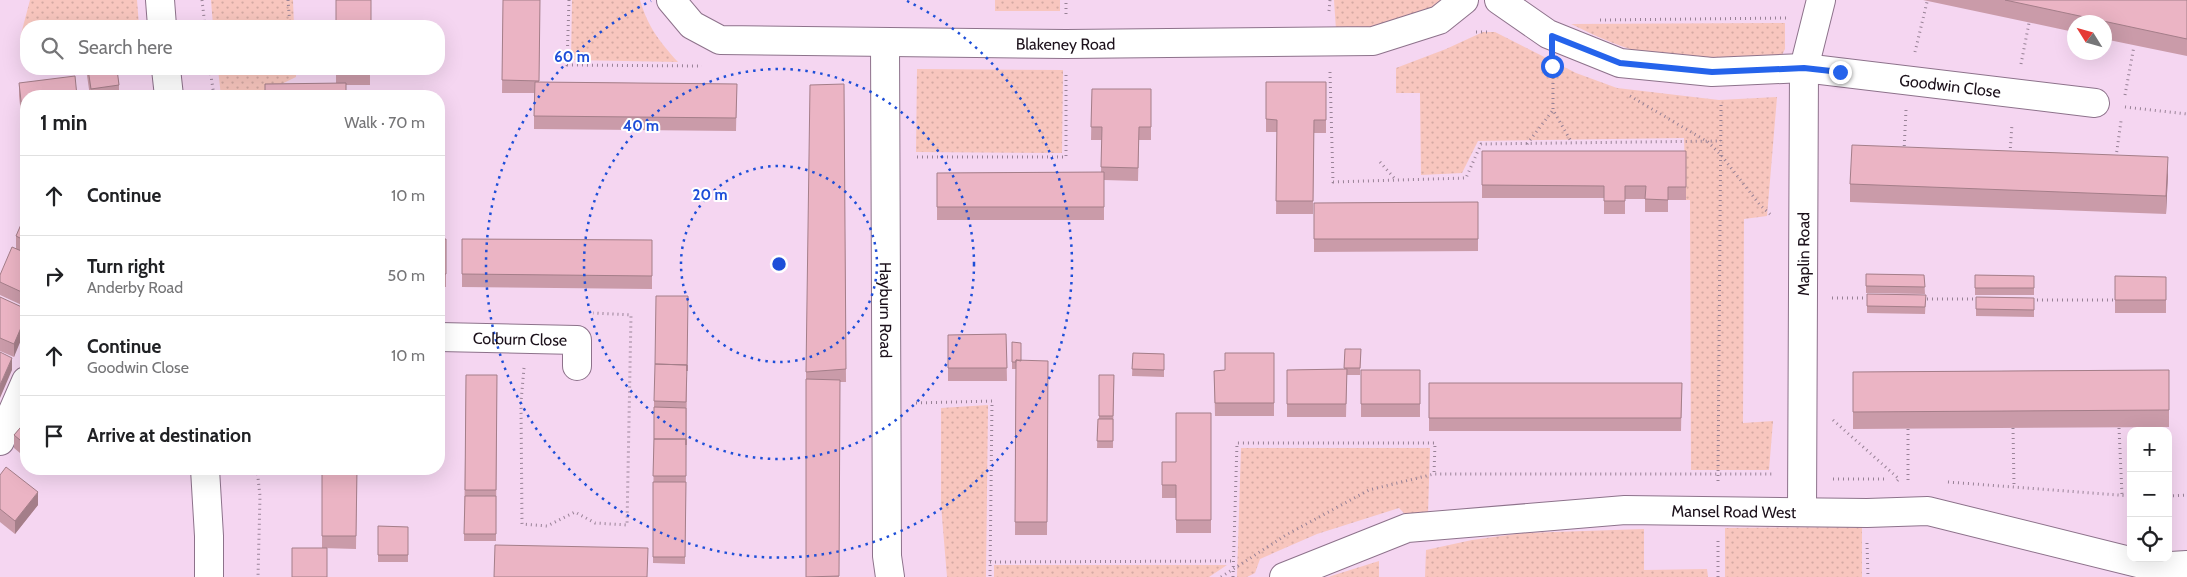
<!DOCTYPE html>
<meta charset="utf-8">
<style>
:root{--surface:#fff;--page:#f2f2f2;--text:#202124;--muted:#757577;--line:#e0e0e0}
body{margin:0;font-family:Cabin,sans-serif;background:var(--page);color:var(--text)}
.controls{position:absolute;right:15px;bottom:15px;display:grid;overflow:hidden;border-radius:10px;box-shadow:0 5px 20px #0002}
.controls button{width:45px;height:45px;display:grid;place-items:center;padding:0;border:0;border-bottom:1px solid var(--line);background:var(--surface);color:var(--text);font:25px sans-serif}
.compass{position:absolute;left:2067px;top:15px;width:45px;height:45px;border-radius:50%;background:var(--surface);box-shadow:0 5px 20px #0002;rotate:307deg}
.stop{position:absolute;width:15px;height:15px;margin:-11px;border:4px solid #2563eb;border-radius:50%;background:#fff}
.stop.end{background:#2563eb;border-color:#fff;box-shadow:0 1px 5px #0008}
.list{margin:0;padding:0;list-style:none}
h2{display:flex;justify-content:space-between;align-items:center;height:65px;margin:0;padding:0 20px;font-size:21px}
h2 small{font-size:16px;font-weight:400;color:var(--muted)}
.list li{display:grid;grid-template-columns:32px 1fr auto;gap:15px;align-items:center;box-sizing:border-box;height:80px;padding:0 20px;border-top:1px solid var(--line)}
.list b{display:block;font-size:19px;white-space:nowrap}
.list p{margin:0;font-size:16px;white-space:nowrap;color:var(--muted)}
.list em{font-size:16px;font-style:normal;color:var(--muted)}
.icon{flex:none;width:28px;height:28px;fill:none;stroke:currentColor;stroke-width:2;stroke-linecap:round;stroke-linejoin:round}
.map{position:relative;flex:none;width:2187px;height:577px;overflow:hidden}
.search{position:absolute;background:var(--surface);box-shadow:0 5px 20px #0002;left:20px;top:20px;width:425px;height:55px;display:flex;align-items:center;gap:12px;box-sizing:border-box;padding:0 18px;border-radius:20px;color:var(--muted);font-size:19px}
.panel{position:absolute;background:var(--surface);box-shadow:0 5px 20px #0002;left:20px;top:90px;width:425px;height:385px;border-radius:20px}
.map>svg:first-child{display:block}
</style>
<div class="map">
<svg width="2187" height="577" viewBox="0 0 2187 577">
<defs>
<pattern id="grass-dots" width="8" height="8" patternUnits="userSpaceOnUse" patternTransform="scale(1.25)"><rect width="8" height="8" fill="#f8c6be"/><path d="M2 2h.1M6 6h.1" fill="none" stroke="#d4a9a3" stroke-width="1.8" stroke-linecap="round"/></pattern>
</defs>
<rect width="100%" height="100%" fill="#f5d6f1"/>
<path fill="url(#grass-dots)" d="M30,0h107l2,26h-113v13l-6,-1z
M211,0h82l1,26h-81z
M572,0h68c8,27 19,41 38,62l-107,-2z
M995,0h65v11h-65z
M1334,0h112l-6,6 -63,22 -41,2z
M1785,23v26l-3,6c-42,2 -85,7 -127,0 -30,-5 -57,-18 -84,-31z
M1483,32h12l81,41 41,15 102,12 58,-3 -10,119 -23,3 -1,204 30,-2 -4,49h-78l-1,-270h-4l-2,-62 -206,3 -16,32 -41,2 -1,-82h-24v-25l50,-19z
M218,69h78v8l-39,19h-36z
M917,69l146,1 -1,83 -146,-1z
M988,405l-2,172h-39l-6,-72v-97z
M1241,448h189l-2,67 -17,5 -12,-12 -82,26 -57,25 -5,14 -8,4h-10z
M1862,527v50h-137v-49z
M1644,529v41l63,-1 1,8h-283l1,-27 46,-10 51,-7z
M1379,561v16h-50l2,-1z
M994,565h233l-18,12h-215z"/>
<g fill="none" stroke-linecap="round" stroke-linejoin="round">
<g stroke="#8d728b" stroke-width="30">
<g id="minor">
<path d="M160,0l2,26"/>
<path id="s1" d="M671,0l21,25 28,15 346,4 307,-3 66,-21 25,-20"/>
<path id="s2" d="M1499,0l49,34 72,29 92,9 92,-4 291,35"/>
<path id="s3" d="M885,42l2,514 3,21"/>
<path d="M166,69l3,27"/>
<path id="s4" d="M439,337l138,3v26"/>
<path d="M0,441l26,-60"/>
<path d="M205,469l4,67v41"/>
<path id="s5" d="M1802,512l2,-444 17,-68"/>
<path id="s6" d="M1284,577l123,-49 218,-18 242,3 61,-2 226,56 33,-2"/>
</g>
</g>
<path stroke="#988296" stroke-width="3" stroke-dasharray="1 4" stroke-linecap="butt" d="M202,0l3,26
M288,0l2,26
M569,0l-2,65 135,1
M1329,11l1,-11
M1066,14v-14
M1600,20l186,-2
M1476,32h14
M1915,52l12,-50
M2021,64l8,-41
M1553,68v42l19,33
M210,69l4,27
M291,69v3
M1330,72l3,110 133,-4 15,-34 240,-3
M2125,95l9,-49
M1630,96l78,46 13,13 39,50 12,11
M2125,107l62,7
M1527,144l26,-34
M1904,151l2,-41
M2010,153l2,-29
M917,157h149v-84
M2116,157l5,-36
M1380,162l16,18
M1832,298h39
M1922,299h56
M2032,300h83
M524,368l-3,34 1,122 25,2 28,-14 20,11 32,2 4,-210 -38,-2
M916,403l76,-2 -2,176
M1833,420l66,59 -2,2
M2013,428l1,58
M2119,428l3,67
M1908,429v51
M257,469l3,27 -2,81
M1833,479h54
M1718,481l3,-378
M1948,482l183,14
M2168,496l19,-1
M1867,543l1,34
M990,562l244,-1
M1221,577l65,-42 83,-45 65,-16h339
M1233,577l4,-134h198l-1,31
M1718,577v-37"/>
<use href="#minor" stroke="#fff" stroke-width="28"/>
</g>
<path fill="#ca9ba9" d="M503,0h37l-1,82 198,2 -1,47 -202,-2v-36h-32z
M1923,0h264v56l-83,-17v-17h-30v10z
M86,69h31l2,16v11h-29z
M336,69h34v16h-24l-10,-2z
M1266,82h60v51h-12l-1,81h-37l1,-82h-11z
M19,83l7,13v43l-2,1 -5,-44z
M844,84l2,298h-6l-1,195h-33v-205z
M1092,89h59v51h-12l-1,41 -34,-1v40h-167v-47l164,-1 1,-32h-11z
M1482,151h204v49h-18v12h-23v-13h-20v15h-21v-16h-122z
M2168,174l-2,40 -316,-12v-18z
M1478,202v49l-164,1v-49z
M26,213v94l-26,-12v-20l16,-26v-13z
M439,239h7v48h-7z
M462,239l190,1v49l-190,-2z
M1866,274l58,1 1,19 -59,-1z
M1975,275l59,1v19h-59z
M2115,276l51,1v36h-51z
M1867,294l59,1 -1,19 -58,-1z
M0,297l26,12 -12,48 -14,-6z
M1976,297l58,1v19l-58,-1z
M1006,334l1,47h-59v-46z
M1012,342l9,19h27l-1,174h-32l1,-166h-4z
M1345,349h16l-1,26h-13l-1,42h-59v-47l57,-1z
M1133,353l31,1v23l-32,-1z
M1274,353v63h-59l-1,-45 11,-1z
M1361,370h59v47h-59z
M2169,370v57l-316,2v-57z
M466,375h31l-1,166h-32z
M1099,375h15l-1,73h-16l1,-29h1z
M687,377l-2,187 -32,-1 1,-162z
M1429,383h253l-1,48h-252z
M1211,413v120h-35v-35h-14v-36h14z
M26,421v37l-12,-10v-13z
M38,469h9l-4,4z
M322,469h35l-1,80 -34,-1z
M0,475l38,30 -23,29 -15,-12z
M378,526l30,1v35h-30z"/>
<path fill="#a47e89" d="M2168,157v17l-2,40v-18z
M26,316v12l-12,29v-13z
M12,358v12l-12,28v-13z
M43,469h4l-4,4z
M38,492v13l-23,29v-13z"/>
<path fill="#ebb4c4" stroke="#a47e89" d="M336,0h35v26h-35z
M503,0h37l-1,81 -37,-1z
M2005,0h182v39z
M88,69h29l2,16 -28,4z
M336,69h34v3h-34z
M75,76l2,20h-51v30l-2,1 -5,-44z
M535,82l202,2 -1,34 -202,-2z
M1266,82h60v38h-12l-1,81h-37l1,-81 -11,-1z
M346,83v13h-81v-12z
M844,84l2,285 -40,3 4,-287z
M1092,89h59v38h-12l-1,41 -37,-1 1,-40h-11z
M1852,145l316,12 -2,39 -316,-12z
M1482,151h204v36h-18v13l-23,-1 1,-13h-21v15h-21v-15l-122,-1z
M1104,172v35h-167v-34z
M1478,202v37h-164v-36z
M26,213v28l-10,-5z
M439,239h7v35h-7z
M462,239l190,1v36l-190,-2z
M12,247l14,6v41l-26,-12v-7z
M1866,274l58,1 1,12 -59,-1z
M1975,275l59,1v12h-59z
M2115,276l51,1v23h-51z
M1867,294l59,1 -1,12 -58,-1z
M656,296h32l-1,75v-6l-32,-1z
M0,297l26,12v7l-12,28 -14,-6z
M1976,297l58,1v12l-58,-1z
M1006,334l1,34h-59v-33z
M1012,342l9,1v18l-5,-1v2h-4z
M1345,349h16l-1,19h-16z
M0,352l12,6 -12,27z
M1133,353l31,1v16l-32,-1z
M1225,353h49v50h-59l-1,-32 11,-1z
M1016,360l32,1 -1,161h-32z
M655,364l32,1 -1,37 -32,-1z
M1347,369l-1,35h-59v-34z
M1361,370h59v34h-59z
M2169,370v40l-316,2v-40z
M466,375h31l-1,115h-31z
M1099,375h15l-1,41h-14z
M806,379l34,1 -1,196 -33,1z
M1429,383h253l-1,35h-252z
M654,407l32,1v37v-6h-32z
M1176,413h35v107h-35v-35h-14v-23h14z
M1098,419h15v22h-16z
M26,421v24l-12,-10z
M654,439h32v37h-33z
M6,467l32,25 -23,29 -15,-12v-34z
M322,469h35l-1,67h-34z
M653,482h33l-1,75h-32z
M465,496h31v38h-32z
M378,526l30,1v28h-30z
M495,545l153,3 -1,29h-153z
M292,548h35v29h-35z"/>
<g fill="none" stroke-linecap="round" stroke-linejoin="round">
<path stroke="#2563eb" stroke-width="6" d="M1552,66v-30l68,27 92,9 92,-4 36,4"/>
</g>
<g fill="none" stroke="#1d4ed8" stroke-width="2.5" stroke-dasharray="2.5 5">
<circle cx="779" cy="264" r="98"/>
<circle cx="779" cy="264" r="195"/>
<path d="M907 1A293 293 0 1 1 651 1"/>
</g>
<g text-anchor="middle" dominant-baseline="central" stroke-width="4" stroke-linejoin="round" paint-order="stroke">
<g font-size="16" fill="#1b101a" stroke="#fff">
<text stroke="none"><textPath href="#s1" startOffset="410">Blakeney Road</textPath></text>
<text stroke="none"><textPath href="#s2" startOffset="469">Goodwin Close</textPath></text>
<text stroke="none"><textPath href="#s5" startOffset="258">Maplin Road</textPath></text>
<text stroke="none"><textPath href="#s3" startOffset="268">Hayburn Road</textPath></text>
<text stroke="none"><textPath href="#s4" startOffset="81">Colburn Close</textPath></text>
<text stroke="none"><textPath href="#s6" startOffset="460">Mansel Road West</textPath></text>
</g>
</g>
<circle cx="779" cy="264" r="8" fill="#1d4ed8" stroke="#fff" stroke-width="2.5"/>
<g font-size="15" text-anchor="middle" font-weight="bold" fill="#1d4ed8" stroke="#fff" stroke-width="4" stroke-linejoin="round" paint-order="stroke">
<text x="572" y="62">60 m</text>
<text x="641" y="131">40 m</text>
<text x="710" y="200">20 m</text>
</g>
</svg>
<div class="controls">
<button>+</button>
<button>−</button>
<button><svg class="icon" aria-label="locate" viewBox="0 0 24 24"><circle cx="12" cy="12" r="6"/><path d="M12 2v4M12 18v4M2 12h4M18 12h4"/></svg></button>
</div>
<svg class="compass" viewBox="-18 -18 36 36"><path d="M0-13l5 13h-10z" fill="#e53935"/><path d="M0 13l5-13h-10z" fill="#757577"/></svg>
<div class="stop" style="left:1552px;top:66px"></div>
<div class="stop end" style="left:1840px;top:72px"></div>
<div class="search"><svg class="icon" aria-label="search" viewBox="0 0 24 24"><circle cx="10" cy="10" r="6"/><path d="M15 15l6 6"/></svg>Search here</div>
<section class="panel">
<h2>1 min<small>Walk · 70 m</small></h2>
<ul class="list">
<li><svg class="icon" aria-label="ahead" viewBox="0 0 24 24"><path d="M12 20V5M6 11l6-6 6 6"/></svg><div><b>Continue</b></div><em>10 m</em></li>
<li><svg class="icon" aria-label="right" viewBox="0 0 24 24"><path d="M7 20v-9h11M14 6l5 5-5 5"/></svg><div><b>Turn right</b><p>Anderby Road</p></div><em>50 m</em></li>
<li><svg class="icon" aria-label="ahead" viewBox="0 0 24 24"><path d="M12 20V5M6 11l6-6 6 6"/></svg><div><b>Continue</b><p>Goodwin Close</p></div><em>10 m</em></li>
<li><svg class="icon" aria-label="arrive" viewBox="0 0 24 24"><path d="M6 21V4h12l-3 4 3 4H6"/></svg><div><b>Arrive at destination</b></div></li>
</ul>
</section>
</div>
